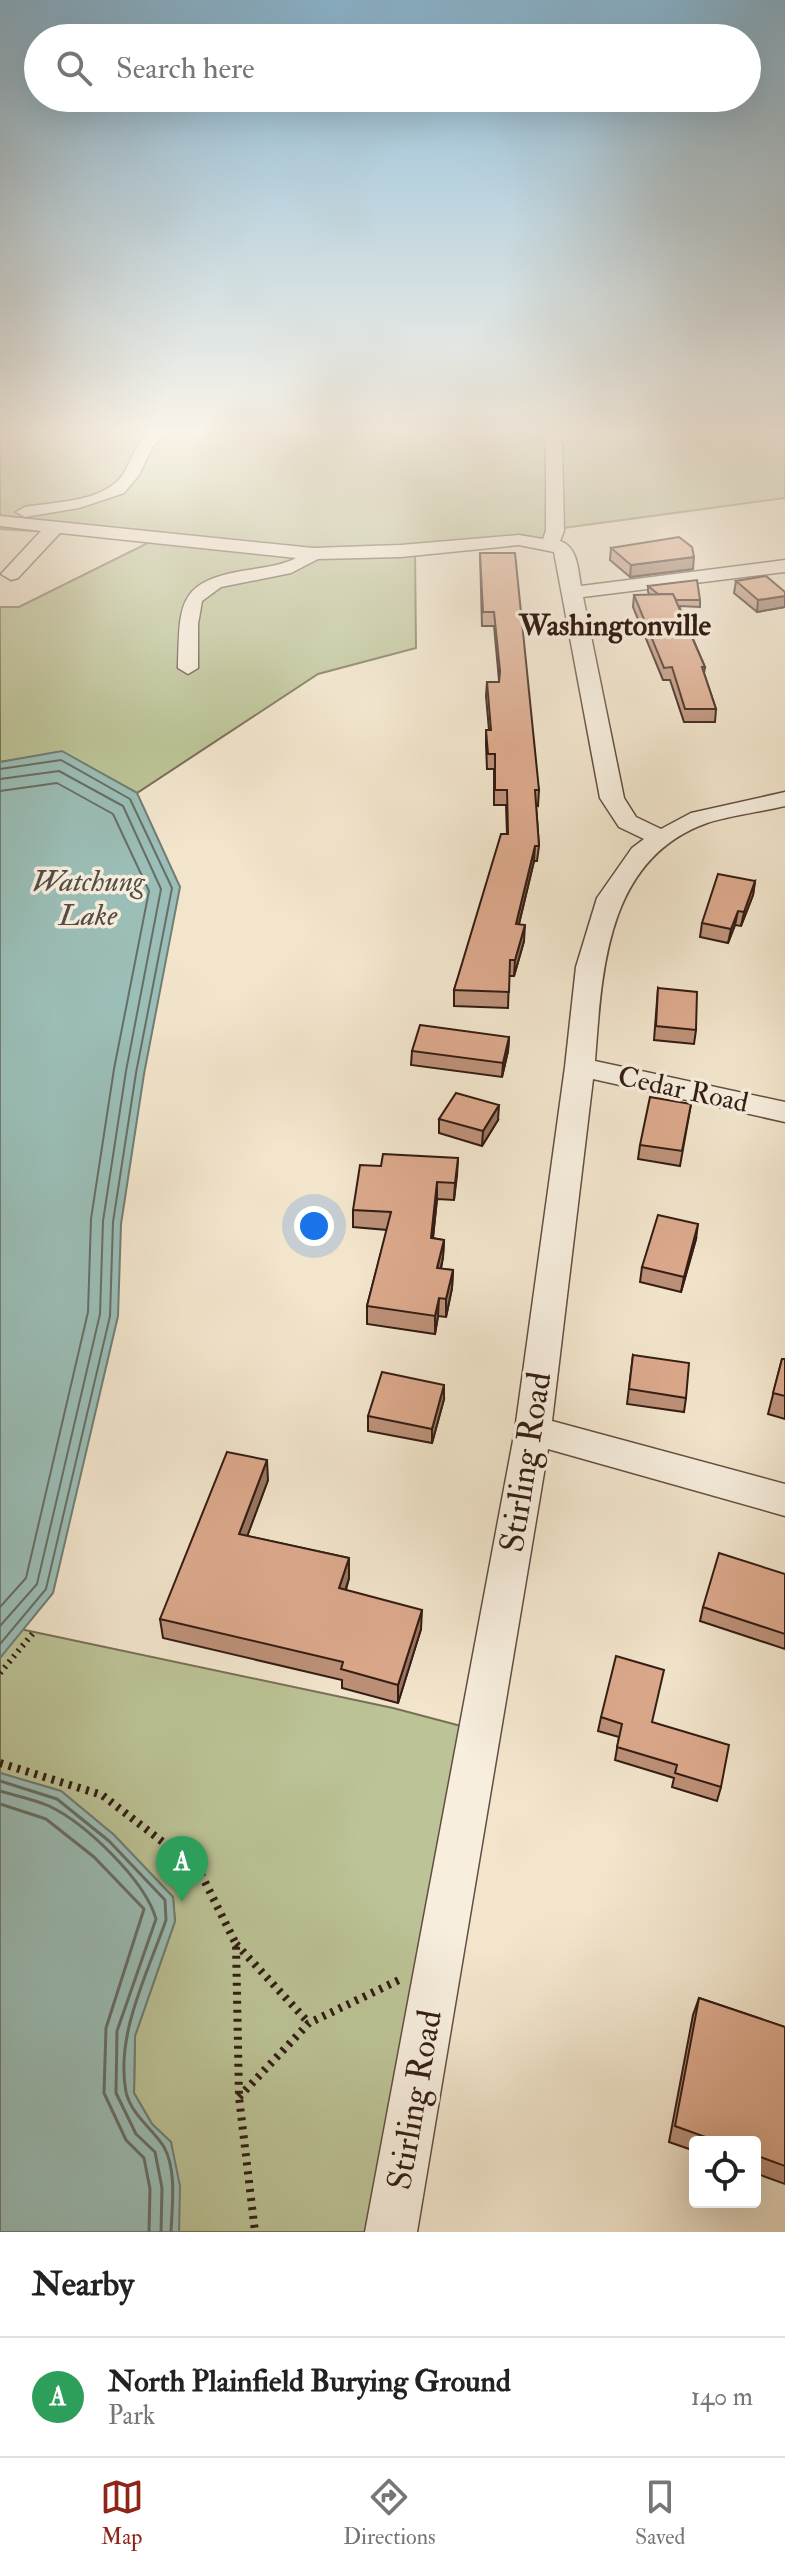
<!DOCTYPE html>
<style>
:root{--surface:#fff;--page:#f6f6f6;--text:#222;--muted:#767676;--line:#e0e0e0;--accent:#8f2418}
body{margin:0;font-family:"IM FELL Double Pica",serif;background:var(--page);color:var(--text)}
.controls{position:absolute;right:24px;bottom:24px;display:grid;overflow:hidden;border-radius:8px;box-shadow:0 8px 32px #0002}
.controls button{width:72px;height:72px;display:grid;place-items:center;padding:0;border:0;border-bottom:2px solid var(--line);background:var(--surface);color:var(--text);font:40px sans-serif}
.you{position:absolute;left:314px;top:1226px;width:28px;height:28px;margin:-20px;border:6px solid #fff;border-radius:50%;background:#1a73e8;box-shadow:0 0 0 12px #1a73e833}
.badge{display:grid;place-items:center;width:52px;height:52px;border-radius:50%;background:var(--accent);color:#fff;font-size:26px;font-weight:700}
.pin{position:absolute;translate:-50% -66px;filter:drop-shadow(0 2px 4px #0008)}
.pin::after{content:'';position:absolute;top:42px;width:28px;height:24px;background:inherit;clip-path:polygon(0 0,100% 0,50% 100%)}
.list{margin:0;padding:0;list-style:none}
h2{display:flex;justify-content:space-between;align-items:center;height:104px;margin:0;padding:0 32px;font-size:34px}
h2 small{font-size:26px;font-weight:400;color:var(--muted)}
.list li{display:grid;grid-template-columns:52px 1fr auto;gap:24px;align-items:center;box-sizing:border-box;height:120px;padding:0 32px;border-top:2px solid var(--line)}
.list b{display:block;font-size:30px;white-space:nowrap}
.list p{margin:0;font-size:26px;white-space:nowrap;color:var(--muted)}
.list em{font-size:26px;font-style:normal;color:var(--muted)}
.icon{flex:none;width:44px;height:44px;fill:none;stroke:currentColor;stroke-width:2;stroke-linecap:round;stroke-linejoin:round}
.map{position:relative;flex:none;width:785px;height:2232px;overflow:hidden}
.search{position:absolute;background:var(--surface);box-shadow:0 8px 32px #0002;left:24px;right:24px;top:24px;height:88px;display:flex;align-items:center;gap:20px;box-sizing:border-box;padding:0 28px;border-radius:44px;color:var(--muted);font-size:30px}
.sheet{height:224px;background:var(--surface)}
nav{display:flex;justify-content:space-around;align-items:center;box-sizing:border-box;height:112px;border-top:2px solid var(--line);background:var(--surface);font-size:22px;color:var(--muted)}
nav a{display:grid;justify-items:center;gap:4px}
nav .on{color:var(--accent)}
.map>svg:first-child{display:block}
</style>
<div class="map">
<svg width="785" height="2232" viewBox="0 0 785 2232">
<rect width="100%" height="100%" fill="#f2e5cc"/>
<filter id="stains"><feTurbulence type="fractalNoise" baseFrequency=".0025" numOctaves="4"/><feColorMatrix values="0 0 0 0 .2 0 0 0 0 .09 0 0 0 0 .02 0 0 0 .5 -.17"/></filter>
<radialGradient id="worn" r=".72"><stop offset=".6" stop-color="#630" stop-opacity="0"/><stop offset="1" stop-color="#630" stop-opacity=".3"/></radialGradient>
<path fill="#bcc497" stroke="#787056" stroke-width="2" d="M0,433h785v65l-229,31 -3,12 -138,7 1,100 -98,26 -181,119 -75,-41 -62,10v-155h19l139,-69 -158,-9z
M20,1629l373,79 87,23 -89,501h-212l-8,-90 -19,-18 -18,-31 1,-57 40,-115 -2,-24 -59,-62 -53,-44 -61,-18v-115z"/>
<path fill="#9bbfb8" stroke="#717e76" stroke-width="2" d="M62,751l75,42 43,94 -36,187 -23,150 -3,92 -65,277 -53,65v-896z
M0,1773l61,18 53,44 59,62 2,24 -40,115 -1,57 18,31 19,18 9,44 -1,46h-179z"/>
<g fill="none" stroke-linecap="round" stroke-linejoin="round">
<path stroke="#676e66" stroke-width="2" d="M0,769l61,-9 69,39 42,89 -36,185 -23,149 -3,94 -64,273 -46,55
M0,779l59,-8 64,35 38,83 -35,182 -23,150 -3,93 -63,270 -37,42
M0,791l57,-8 56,31 36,77 -35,178 -23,150 -3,93 -62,266 -26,29"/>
<path stroke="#676e66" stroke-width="3" d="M0,1781l57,18 52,42 56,59 1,20c-18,52 -51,115 -40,172 5,23 28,38 38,55 13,23 8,60 7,85
M0,1791c16,5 33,8 49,15 36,17 96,74 107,113l-39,112 -1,62 20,41 19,18 7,36 -1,44
M0,1804l46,15 48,38 50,52 -38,119 -2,65 22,47 18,18 6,31 -1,43"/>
<g stroke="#634e42" stroke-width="3">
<path id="minor" d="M149,433h20l-16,13 -14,29 -15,18 -45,15 -54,9 -9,-5 9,-5c29,-5 78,-5 97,-31 10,-15 12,-31 27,-43z
M542,433h16l4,13 2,85 -4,10c18,6 18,29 21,45l204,-26v12l-202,25 41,201 12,19 25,12 30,-16 94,-21v14c-25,6 -53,9 -78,17 -101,36 -105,147 -112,238l190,41v20l-192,-43 -41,342 233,63v32l-237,-67 -131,783h-52l150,-802 50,-363 11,-100 21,-69 35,-50 12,-9 -25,-12 -19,-29 -46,-246 -35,-7 -118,12 -83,2 -27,14 -70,14 -19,14 -4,23v44l-10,6 -10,-6c2,-64 -2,-87 70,-98 17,-3 33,-4 48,-12l-236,-25 -42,45 -7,2 -10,-6 40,-43 -41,-5v-10l313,32 88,-3 118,-10 24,4 3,-8v-85z"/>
</g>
<path stroke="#331c14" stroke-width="6" stroke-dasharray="2 5" stroke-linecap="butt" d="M0,1673l34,-41"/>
<path stroke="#331c14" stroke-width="8" stroke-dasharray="3 6" stroke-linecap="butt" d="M0,1763l102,32 97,75 37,74 3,153 16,135
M236,1944l73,79
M239,2097l70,-74 90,-43"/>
<use href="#minor" fill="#f7eede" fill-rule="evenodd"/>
</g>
<path fill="#bd9178" stroke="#331c14" stroke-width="2" d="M611,548l82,21 -63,8 -20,-17z
M480,553l59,237 -1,16 -2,-1 3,41 -2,15h-3l-15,63 5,17 -10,35h-5l-1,32 -54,-2v-16l53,-156 -1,-29h-12v-36h-7l-1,-25v-14h3l-3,-34 1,-14h12v-2l-5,-54h-12z
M736,581l49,11v15l-28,5 -23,-19z
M648,586l52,14v7l-21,-1 26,61 -1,6 12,36 -1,13h-31l-14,-42h-7l-30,-73 1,-12h16l-2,-3z
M755,881l-2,14 -12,31 -6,-1 -7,18 -28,-6 2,-14z
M658,988l38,42 -2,14 -40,-4z
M509,1037l-1,14 -6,26 -91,-12 1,-14z
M691,1104l-11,62 -42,-7 2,-14z
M439,1119l59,1 -16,26 -43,-13z
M458,1158l-4,42 -17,-1 -4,39 11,2 -1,17 -2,12 12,1 -1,18 -6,29 -8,-1 -3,18 -68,-10v-18l20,-76 -34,-3v-17l28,-44z
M696,1239l-15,53 -41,-10 2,-15z
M633,1355l53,43 -2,14 -57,-8z
M782,1359h3v60l-17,-5z
M444,1399l-12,44 -64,-12v-15z
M268,1480l-21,56 102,22v20l-3,12 75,39 -23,74 -56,-15v-8l-179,-42 -3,-19z
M785,1574v75l-85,-28 3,-14z
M601,1717l51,5 69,65 -4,14 -45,-14 2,-9 -59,-18 4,-23 -21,-6z
M699,1998l86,29v157l-30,-11v-31h-60v9l-26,-9 24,-127z"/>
<path fill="#9a7662" stroke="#331c14" stroke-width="2" d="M694,557l-1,12 -63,8 1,-12z
M785,596v11l-28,5 1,-12z
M535,846l-1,15 -19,79 1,-16z
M755,881l-2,14 -12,31 3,-14z
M738,911l-3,14 -7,18 3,-14z
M525,925l-1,16 -10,35 1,-16z
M509,1037l-1,14 -6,26 1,-14z
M499,1105l-1,15 -16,26 1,-15z
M458,1158l-1,18 -3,24 1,-17z
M437,1182v17l-6,57v-18z
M698,1224l-2,15 -15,53 3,-15z
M444,1240l-1,17 -6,29v-18z
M453,1270l-1,18 -6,29v-18z
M439,1298l-1,18 -3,18v-18z
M444,1385v14l-12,44v-14z
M267,1460l1,20 -27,73 -2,-19z
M349,1558v20l-9,29 -1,-19z
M422,1610l-1,19 -23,74v-18z"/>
<path fill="#dca98c" stroke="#331c14" stroke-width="2" d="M679,537l13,10 2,10 -63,8 -20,-17z
M480,553h35l24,237h-4l4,56h-4l-19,78 9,1 -10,35h-5l-1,32 -55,-2 47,-156h7l-1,-44h-12v-36h-7l-2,-24h5l-4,-48h12l1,-11 -6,-59h-11z
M766,576l19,16v4l-27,4 -22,-19z
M697,580l3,20h-24l-3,-6h-15l-10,-8z
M673,594l32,73h-3l14,42h-31l-13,-42 -8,1 -30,-73z
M718,874l37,7 -11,31 -6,-1 -7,18 -29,-6z
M658,988l39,4 -1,38 -40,-4z
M420,1025l89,12 -6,26 -91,-12z
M456,1093l43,12 -16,26 -44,-12z
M650,1097l41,7 -9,47 -42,-6z
M383,1154l75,4 -3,25 -18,-1 -6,56 13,2 -7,28 16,2 -7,29 -7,-1 -4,18 -68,-10 24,-94 -38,-2 7,-45 21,1z
M658,1215l40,9 -14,53 -42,-10z
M633,1355l56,8 -3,35 -57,-9z
M782,1359h3v37l-12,-3z
M382,1372l62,13 -12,44 -64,-13z
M227,1452l40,8 -28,74 110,24 -10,30 83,22 -24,75 -57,-16 2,-7 -183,-43z
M719,1553l66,21v60l-82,-27z
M616,1656l48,14 -12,52 77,23 -8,42 -46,-14 2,-8 -60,-18 5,-23 -21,-7z
M699,1998l86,29v139l-30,-11v-13h-36l-44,-16z"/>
<linearGradient id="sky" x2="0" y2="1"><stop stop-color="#89b8d5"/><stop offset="0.58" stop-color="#f9f3e8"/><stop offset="1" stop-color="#f9f3e8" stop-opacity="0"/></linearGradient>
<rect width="785" height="745" fill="url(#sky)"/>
<g text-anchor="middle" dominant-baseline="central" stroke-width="7" stroke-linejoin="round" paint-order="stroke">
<g font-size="28" fill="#331c14" stroke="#f7eede">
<text transform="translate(683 1090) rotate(12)">Cedar Road</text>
</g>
<g font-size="30" font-weight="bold" fill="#331c14" stroke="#f7eede">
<text x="615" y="625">Washingtonville</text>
</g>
<g font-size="30" font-style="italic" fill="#524d45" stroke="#f7eede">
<text x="88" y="881">Watchung<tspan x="88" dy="34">Lake</tspan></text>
</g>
<g font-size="34" fill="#331c14" stroke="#f7eede">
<text transform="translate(526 1462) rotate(-81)">Stirling Road</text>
<text transform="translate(415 2100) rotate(-80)">Stirling Road</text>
</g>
</g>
<rect width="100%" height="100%" filter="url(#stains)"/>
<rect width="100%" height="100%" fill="url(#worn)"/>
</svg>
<div class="controls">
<button><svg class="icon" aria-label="locate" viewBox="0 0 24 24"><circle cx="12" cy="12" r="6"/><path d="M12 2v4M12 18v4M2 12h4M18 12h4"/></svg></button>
</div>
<div class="you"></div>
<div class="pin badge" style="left:182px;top:1902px;background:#2e9e5b">A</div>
<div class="search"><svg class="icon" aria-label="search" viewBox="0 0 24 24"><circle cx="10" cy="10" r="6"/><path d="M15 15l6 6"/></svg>Search here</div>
</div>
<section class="sheet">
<h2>Nearby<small></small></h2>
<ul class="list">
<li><span class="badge" style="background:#2e9e5b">A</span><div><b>North Plainfield Burying Ground</b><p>Park</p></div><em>140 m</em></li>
</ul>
</section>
<nav>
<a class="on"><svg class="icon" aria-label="map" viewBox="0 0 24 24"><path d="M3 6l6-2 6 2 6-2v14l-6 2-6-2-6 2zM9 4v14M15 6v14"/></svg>Map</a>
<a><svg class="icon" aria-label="directions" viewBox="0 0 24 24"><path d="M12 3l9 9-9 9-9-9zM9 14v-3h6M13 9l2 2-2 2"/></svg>Directions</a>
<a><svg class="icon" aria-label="saved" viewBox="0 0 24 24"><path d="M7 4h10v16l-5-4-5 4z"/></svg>Saved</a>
</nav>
